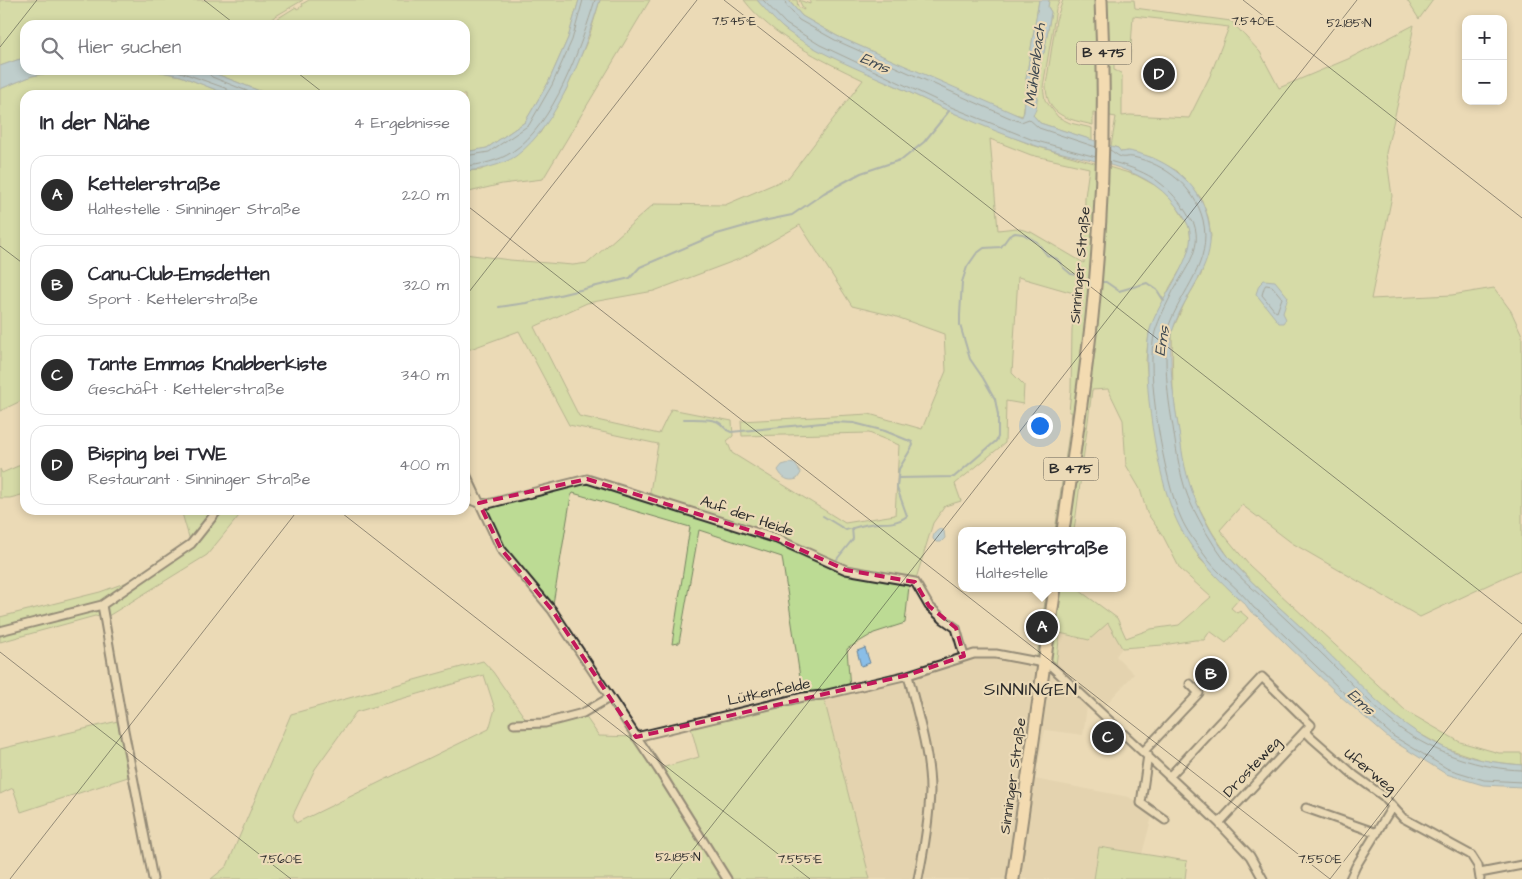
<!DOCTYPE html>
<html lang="de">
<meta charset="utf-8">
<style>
:root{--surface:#fff;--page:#f7f7f7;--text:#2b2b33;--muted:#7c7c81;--line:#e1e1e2;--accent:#2b2b2b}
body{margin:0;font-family:"Architects Daughter",sans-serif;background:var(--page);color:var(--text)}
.controls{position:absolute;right:15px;top:15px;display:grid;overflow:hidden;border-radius:10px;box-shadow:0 2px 8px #0003}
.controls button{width:45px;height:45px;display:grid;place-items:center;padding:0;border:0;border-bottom:1px solid var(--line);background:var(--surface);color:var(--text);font:25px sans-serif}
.you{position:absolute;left:1039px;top:425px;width:18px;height:18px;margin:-12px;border:4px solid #fff;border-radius:50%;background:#1a73e8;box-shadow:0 0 0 8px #1a73e833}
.badge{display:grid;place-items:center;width:32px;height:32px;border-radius:50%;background:var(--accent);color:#fff;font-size:16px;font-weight:700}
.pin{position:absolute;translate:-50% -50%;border:2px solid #fff;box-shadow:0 1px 5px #0006}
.popup{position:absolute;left:958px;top:527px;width:168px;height:65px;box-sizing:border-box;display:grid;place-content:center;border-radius:10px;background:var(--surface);filter:drop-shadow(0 1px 4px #0005);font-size:16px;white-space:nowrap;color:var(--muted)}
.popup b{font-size:19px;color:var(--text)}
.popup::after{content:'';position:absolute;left:50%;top:100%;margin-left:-10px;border:10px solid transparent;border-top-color:var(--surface)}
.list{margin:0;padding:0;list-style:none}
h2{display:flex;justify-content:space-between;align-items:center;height:65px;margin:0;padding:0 20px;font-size:21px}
h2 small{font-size:16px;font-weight:400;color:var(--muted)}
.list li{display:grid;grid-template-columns:32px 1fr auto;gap:15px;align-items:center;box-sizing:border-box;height:80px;margin:0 10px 10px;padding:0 10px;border:1px solid var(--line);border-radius:15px}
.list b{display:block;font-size:19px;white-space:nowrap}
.list p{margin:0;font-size:16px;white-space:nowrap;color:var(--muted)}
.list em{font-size:16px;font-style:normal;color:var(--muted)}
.icon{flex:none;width:28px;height:28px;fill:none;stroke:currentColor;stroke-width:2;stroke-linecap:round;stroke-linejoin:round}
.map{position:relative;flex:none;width:1522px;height:879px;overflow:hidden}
.search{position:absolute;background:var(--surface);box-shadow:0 2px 8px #0003;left:20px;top:20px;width:450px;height:55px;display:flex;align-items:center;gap:12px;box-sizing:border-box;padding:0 18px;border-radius:15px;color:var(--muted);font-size:19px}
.panel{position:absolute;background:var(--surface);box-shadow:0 2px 8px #0003;left:20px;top:90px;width:450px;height:425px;border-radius:15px}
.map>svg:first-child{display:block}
</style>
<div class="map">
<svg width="1522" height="879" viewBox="0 0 1522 879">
<rect width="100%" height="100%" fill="#ebdab7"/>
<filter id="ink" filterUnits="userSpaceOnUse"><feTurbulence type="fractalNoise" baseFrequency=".02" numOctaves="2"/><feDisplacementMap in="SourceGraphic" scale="10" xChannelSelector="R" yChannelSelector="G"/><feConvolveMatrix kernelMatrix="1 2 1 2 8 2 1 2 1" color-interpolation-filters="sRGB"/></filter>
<g filter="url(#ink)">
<path fill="#dccba7" d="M1108,622l14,26 -6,8 18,18 -34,37 -12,-11 -5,35 -38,-5 -10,49 94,18 24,16 -11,41 -43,-7 -5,32h-224l-47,-184 151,-41 82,11 4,-32z"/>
<path fill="#bcdb94" stroke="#748360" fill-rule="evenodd" d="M0,0h303l-29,17 -10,8h-239v33l-8,2 -17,6z
M309,0h270l-11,38 -20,45 -23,39 -38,26 -22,4v-57h-195l-64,-25h259v-45h-198l29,-18 1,2 6,-3 -1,-2z
M600,0h50l-107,179 -41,5 -37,9v-22l16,-1 59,-37 26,-43 23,-53z
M744,0h13l26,28 34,21 132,62 83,34 104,30 24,13 15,16 14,22 2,15 -6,21 -15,25 -21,45 -3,29 4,41 49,156 40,41 -8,9 6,5 3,-2 8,7 -22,25 -16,-12 -6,9h-9l-32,5 -41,3 -14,-25 -19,17 -29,-7 -4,32 -4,2 -16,-5 11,-74h29l41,30 9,20 25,-9 28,-4 32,-28 -31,-28 -17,-33 -16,-23 -7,-24 -14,-24 -3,-45 -15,-31 -16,1 -18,141h-19l17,-119h-3l2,-22 1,-61 5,-35 -59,-17 -6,96 12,12 -1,19 -17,-3 -1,42 -50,41 6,17 -16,5 -12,17 -18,59 -6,4 -4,37 -31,10 -27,16 3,40 -27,6 47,184h-659l16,-13 64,-152 192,-53 10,11 36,52 54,-11 16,23 37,1 22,32 41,-12 -9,-33 113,-27 -21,-140 -83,-27 -20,113 -7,1 18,-117 -117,-34 -2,3 -19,114 -51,-61 -22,-46 108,-24 62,19 9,-54 -89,-19 -50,-94 -54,20v-97l45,6 63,5 15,-2 66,-59 71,1 63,-27 75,-98c-41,-20 -91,-43 -119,-80zM990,139l41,16 58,13 -4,29 -1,66 -53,-31 -15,-4 -18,2zM800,225l52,81 42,10 50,18 2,37 -24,58 -53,-15 -128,7 1,15 127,-3 30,12 -4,70 -50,8 -113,-70 -5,-12 6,-5 -1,-15 -61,-12 -12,25 -80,-18 -45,-89 53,-24 67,-12 88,-33zM484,675l11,34 -6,20 -193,94 -3,-8 22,-46 41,-57z
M793,0h4l1,7 6,3 -5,-10 11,4v-4h229l-13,79 2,9 -2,10 -1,1 -2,17 -13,-3 -173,-77 -35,-20 -12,-14z
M1049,0h11l-4,9 -13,78 2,13 13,17 12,6 22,5v12l-52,-17 -7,-8 3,-6 5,-54 3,-2 7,-41 -3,-5z
M1063,0h71l1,8 96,13 29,31 19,36 69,-29 66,-34 -10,52 -18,76 6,43 -21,103 81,-4 42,-7 17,23 11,24v234l-102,48 -128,-74 -50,-38 -22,25 29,35 157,146 54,31 39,11h23v12l-37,-4 -40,-13 -41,-23 -34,-29 -46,-47 -72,-67 -24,-26 -16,-24 -16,-30 -11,-29 -12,-78 -1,-64 13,-29 16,-27 10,-39 -3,-19 -7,-19 -24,-27 -24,-13 -25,-7 -7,1 -3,-4 -7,-2 5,-29 -23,-4v12c-25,-6 -47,-9 -47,-40l10,-65zM1133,16l96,11 -19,49 -21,42 -59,-3 -8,1v-40l-1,-3 -7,-3v-17l3,6 13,3z
M1407,0h26l-14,19z
M64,70h88l29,6 48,19h-204v304l-25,12v-322l32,-13z
M25,463v31l-15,4h-10v-29l2,4z
M181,510l62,1 -36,44 -102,63 -10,-2 -95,26v-25l100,-25 49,-18 42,-30z
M122,720l12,55 -113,37 -8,-24 -13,6v-45z
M1099,847l88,14 -2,18h-91z"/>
<path fill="#8abee7" stroke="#64839c" d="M579,0h21c-16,51 -40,123 -84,156 -13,9 -36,14 -51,15v-19l22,-4 38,-26 23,-39 20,-45z
M757,0h31l14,16 35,20 185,81 2,-5 1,-13 1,-1 2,-10 -2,-9 13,-79h10l-1,7 3,5 -7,41 -3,2 -5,54 -3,6 7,8 71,23 7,2 3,4c4,0 8,-2 12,0 35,7 67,32 75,67 11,47 -22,69 -35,110 -3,9 -2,21 -2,30 0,24 4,48 8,72 3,24 7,47 17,70 8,19 19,39 32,55 26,31 59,57 89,86 42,40 73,79 126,105 24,12 53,16 79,18v22l-39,-2 -37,-11 -56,-35 -51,-44 -82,-79 -6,-4 -6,-8c-26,-23 -55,-53 -69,-85 -19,-42 -35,-140 -27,-185 5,-31 53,-80 39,-109 -3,-7 -8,-14 -12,-19 -33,-45 -98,-45 -145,-62 -47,-16 -91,-37 -135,-58 -35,-16 -85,-35 -114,-59 -9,-8 -17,-18 -25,-27z
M25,58v12h39l-32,6 -32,13v-23l17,-6z
M152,70h54l64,25h-41l-48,-19z
M1264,280l11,1 13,16 -5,16 3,6 -3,4h-4l-23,-29 3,-9z
M789,463l6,1 6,9 -4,6c-9,3 -15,-1 -19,-9l4,-5z
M940,529l4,2 1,7 -4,4h-5l-3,-3c0,-5 3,-8 7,-10z
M865,648l5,15 -9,3 -4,-15z"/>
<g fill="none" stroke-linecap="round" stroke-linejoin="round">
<path stroke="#516676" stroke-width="1" d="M763,0l23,24 34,21 131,62 82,33 63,17
M785,0l1,5 13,15 36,20 173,77 13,5 8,-3 10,9 57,19
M175,70l50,18 4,3v4
M209,70v4l3,3 45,18
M1110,150c4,2 6,5 11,7 4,1 7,-1 12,0 32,7 62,30 70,63 10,43 -22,70 -35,108 -3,8 -2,21 -2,30 0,23 3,46 7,69 4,27 7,54 19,79 9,18 19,36 31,52 14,18 33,33 49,48 16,15 32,30 47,45 27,26 52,55 82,78 33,24 80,40 121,41
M465,156l24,-4 40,-27 23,-40 20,-45 11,-40
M1109,161c35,9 57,20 77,51 2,4 6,8 8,12 9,25 -10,47 -21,67 -6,13 -14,27 -18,41 -11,36 10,152 26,186 5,12 14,24 22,35 14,21 36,35 51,55l7,5 81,78 51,45 55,33 36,11 38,2
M465,166c15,-1 34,-5 47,-14 42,-27 69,-106 83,-152
M1266,285l6,1 10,12 -5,14 -2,-1 -13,-16 2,-7z"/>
<path stroke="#64839c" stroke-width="2" d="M1101,282h5l13,9 28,-8 10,7 7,11
M499,307l27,-4 104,-25 10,-11 77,-33 46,-13 29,-6 32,-22 37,-20 42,-14 21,-17 25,-31
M684,419c9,0 28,-1 34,3 6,3 6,8 13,10l101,-10 22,1 31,8 27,11 1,3 -1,2 -13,22 -1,9 56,-1 42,-36 2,-4v-22l-3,-16 -12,-21 -13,-19 -10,-34v-10l2,-33 5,-15 9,-13 8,-6 17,-1 8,-11 6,-3 8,1 14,8 10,13 10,4 7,9 7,6 6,1 7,6h7
M823,516l23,14c10,-3 22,-7 33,-7 10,0 19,0 28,-7l-1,-3 -9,-25 1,-10
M837,559l16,-20 -1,-11"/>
<g stroke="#2b2b2b" stroke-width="11">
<path id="street" d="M465,472l36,77 51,61 106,159 69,110
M465,498l14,5 9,1 99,-25 190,60 69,31 69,12 14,24 14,13 13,9 8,28
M102,605l20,115 31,159
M0,631l102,-26 89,-61 27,-34
M908,675c9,38 22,77 22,116 -1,30 -6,59 -12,88
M514,724l31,-1 38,-10 26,-15
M636,737l167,-40 20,-2 85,-20 66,-21h22l42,8 14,5 167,156 31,33 13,23
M1144,751l55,-58 -9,-9
M1148,755l-7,48 24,17
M1170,776l92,-99 49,48 -6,6 7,7 42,37 29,21 20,22 68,37 7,11 2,13
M1306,808l71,25
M1219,823l86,-92
M1480,873l42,-8
M1350,879l6,-13 36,-59"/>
</g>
<g stroke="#2b2b2b" stroke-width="15">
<path id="primary" d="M1063,531c10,-71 21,-142 29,-214 11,-105 14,-211 9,-317
M1013,879l42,-291"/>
</g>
<use href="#street" stroke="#ebdab7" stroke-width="7"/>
<use href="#primary" stroke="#fcdcac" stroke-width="11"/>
</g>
</g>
<path d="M0 0H1522V879H0ZM587,479l190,60 69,31 69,12 14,24 27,22 8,28 -56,19 -272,62 -84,-127 -51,-61 -22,-46z" fill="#ebdab7" fill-opacity=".55" fill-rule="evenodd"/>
<path fill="none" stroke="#c2185b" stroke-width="4" stroke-dasharray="10 6" stroke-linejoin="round" d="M587,479l190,60 69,31 69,12 14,24 27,22 8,28 -56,19 -272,62 -84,-127 -51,-61 -22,-46z"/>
<path fill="none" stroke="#2b2b2b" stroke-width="1" stroke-opacity="0.45" d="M204,0l32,25M724,0l798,624M1243,0l279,218M0,47l37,-47M294,70l32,25M465,204l865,675M0,246l25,19M465,297l232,-297M338,510l472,369M0,652l291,227M10,879l288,-369M670,879l687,-879M1330,879l192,-246"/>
<g text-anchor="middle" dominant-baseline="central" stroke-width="4.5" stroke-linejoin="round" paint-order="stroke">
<g fill="#ebdab7" stroke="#656055" stroke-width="1">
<rect x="1076.5" y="41.5" width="55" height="23" rx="4"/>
<rect x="1043.5" y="457.5" width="55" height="23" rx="4"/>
</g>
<g font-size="14" font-weight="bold" fill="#2b2b2b">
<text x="1104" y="53">B 475</text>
<text x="1071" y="469">B 475</text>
</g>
<g font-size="15" fill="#2b2b2b" stroke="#ebdab7">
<text transform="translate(1080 265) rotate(-85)">Sinninger Straße</text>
<text transform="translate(747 516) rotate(19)">Auf der Heide</text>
<text transform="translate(769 692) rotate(-12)">Lütkenfelde</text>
<text transform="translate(1252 767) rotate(-47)">Drosteweg</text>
<text transform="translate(1370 771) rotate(39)">Uferweg</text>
<text transform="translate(1013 776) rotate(-82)">Sinninger Straße</text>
</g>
<g font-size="16" font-style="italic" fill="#3e4851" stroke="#ebdab7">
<text transform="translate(875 63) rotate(24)">Ems</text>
<text transform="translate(1035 65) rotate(-83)">Mühlenbach</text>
<text transform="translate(1162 341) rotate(-81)">Ems</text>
<text transform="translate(1361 702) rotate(43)">Ems</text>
</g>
<g font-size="18" letter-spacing="1" fill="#2b2b2b" stroke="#ebdab7">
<text x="1031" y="689">SINNINGEN</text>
</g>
</g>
<g font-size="12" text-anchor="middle" fill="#2b2b2b" stroke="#ebdab7" stroke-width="4.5" stroke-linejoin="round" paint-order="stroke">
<text x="734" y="25">7.545°E</text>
<text x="1253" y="25">7.540°E</text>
<text x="1349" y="27">52.185°N</text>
<text x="678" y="861">52.185°N</text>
<text x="281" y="863">7.560°E</text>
<text x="800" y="863">7.555°E</text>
<text x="1320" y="863">7.550°E</text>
</g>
</svg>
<div class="controls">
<button>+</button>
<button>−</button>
</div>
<div class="you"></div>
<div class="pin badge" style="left:1042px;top:627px">A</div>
<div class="popup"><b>Kettelerstraße</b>Haltestelle</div>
<div class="pin badge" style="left:1211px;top:674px">B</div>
<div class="pin badge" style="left:1108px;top:737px">C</div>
<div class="pin badge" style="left:1159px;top:74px">D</div>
<div class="search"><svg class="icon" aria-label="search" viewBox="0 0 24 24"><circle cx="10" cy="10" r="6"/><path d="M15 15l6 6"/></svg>Hier suchen</div>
<section class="panel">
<h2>In der Nähe<small>4 Ergebnisse</small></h2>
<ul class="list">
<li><span class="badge">A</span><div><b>Kettelerstraße</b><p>Haltestelle · Sinninger Straße</p></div><em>220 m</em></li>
<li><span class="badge">B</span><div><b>Canu-Club-Emsdetten</b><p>Sport · Kettelerstraße</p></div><em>320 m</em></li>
<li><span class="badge">C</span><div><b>Tante Emmas Knabberkiste</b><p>Geschäft · Kettelerstraße</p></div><em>340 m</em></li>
<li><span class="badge">D</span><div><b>Bisping bei TWE</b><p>Restaurant · Sinninger Straße</p></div><em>400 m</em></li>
</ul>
</section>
</div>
